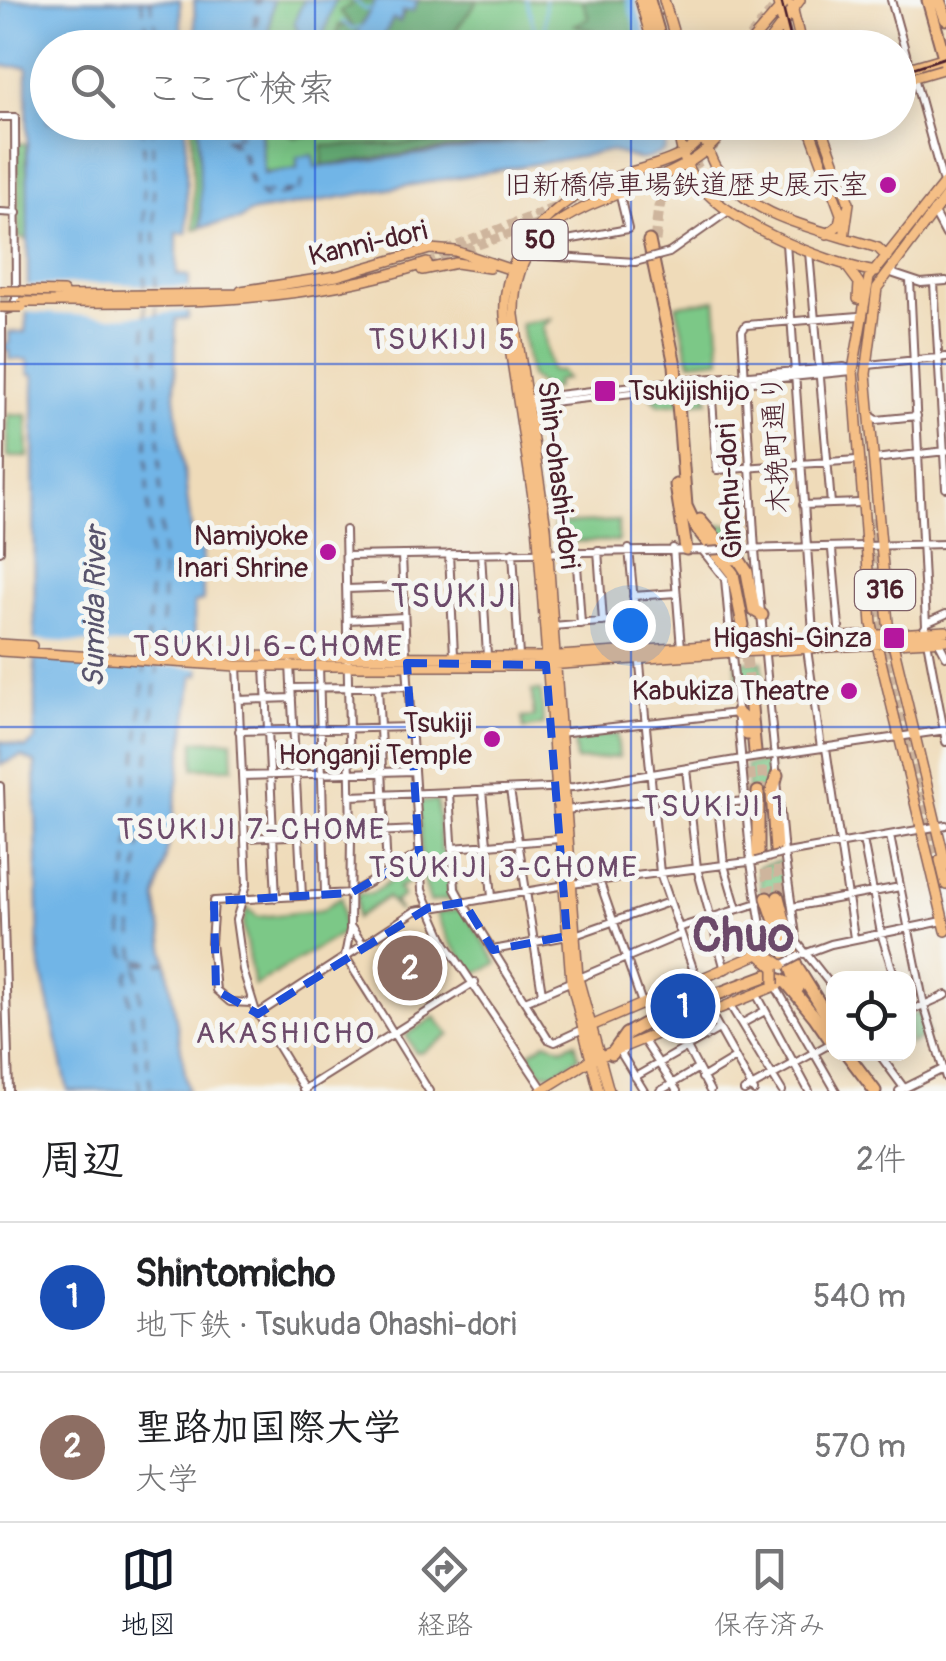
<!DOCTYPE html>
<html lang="ja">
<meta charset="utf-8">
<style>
:root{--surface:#fff;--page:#f2f2f2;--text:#202124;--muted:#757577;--line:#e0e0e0;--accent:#111827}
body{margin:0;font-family:Pangolin,"Klee One",sans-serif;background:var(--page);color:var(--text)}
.controls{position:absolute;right:30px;bottom:30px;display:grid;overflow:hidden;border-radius:20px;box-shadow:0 5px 25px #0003}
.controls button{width:90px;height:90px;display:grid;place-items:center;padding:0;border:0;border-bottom:2px solid var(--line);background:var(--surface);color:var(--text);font:50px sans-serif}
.you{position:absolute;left:630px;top:625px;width:35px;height:35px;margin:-25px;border:8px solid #fff;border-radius:50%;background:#1a73e8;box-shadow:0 0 0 15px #1a73e833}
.badge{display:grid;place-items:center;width:65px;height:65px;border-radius:50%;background:var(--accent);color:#fff;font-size:32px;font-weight:700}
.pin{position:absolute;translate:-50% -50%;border:5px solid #fff;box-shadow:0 2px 10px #0006}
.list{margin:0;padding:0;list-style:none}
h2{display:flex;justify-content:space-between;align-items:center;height:130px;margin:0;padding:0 40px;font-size:42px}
h2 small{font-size:32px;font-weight:400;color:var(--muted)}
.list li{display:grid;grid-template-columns:65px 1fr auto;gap:30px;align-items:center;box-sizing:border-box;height:150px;padding:0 40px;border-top:2px solid var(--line)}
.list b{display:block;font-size:38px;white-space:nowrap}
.list p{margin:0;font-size:32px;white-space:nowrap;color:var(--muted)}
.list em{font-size:32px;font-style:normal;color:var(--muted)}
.icon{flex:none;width:55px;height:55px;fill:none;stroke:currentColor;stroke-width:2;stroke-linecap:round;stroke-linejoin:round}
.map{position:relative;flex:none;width:946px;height:1091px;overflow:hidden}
.search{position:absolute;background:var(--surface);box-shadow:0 5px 25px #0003;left:30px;right:30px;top:30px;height:110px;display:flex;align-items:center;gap:25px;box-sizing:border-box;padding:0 35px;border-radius:55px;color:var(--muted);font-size:38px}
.sheet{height:430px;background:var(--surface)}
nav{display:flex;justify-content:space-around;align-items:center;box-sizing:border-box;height:140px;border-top:2px solid var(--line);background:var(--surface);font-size:28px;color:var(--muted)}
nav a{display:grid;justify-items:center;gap:5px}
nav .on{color:var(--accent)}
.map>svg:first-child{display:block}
</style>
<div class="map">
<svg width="946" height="1091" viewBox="0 0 946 1091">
<rect width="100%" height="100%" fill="#f6f6f2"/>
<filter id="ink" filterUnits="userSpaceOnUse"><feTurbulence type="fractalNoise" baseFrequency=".01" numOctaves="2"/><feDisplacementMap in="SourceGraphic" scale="20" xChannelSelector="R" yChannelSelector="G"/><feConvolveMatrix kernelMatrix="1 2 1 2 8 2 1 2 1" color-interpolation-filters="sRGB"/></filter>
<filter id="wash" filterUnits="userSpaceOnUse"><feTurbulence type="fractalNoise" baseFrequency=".0048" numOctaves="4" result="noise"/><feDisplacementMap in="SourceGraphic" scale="40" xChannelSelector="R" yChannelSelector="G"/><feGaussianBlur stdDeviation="2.25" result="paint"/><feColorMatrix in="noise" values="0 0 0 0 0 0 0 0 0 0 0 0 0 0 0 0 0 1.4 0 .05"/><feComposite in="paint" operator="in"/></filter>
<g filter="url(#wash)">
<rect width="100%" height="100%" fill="#efdbb9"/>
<path fill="#7cc887" stroke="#637459" stroke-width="2.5" d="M273,0h356l15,47 -377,1z
M192,123l9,2 -1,103 -6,1z
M261,123h386l-333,44 -1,-11 -15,13 -34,4z
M18,143l8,1 3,96 -10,-2z
M716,300l5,59 -31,3 -14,-57z
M553,318l-10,8 7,45 11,1 5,7 -11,2 1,7 -11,1 -15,-12 -9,-53z
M706,392l3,9 -49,4 -10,-9z
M8,415h19l1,42h-20z
M618,521v20l-57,1 -6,-5 -1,-13z
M714,525h34l5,47z
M762,661l3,34 -26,2 -3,-35z
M532,691h9l2,34 -19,4 -2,-11 12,-1z
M617,734l2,23 -43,4 -2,-23z
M232,740l1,28h-39v-27z
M771,761l-3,30 -20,2 -2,-28z
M437,801l4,51 8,1 6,45 -25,4 -8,-29 -3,-71z
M781,861l4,34 -23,4 -4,-32z
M406,870l8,1 1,8 -17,9 5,8 -9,6 6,10 -13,-15 -31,21 1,-24h14z
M341,897l3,35 -90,54 -11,-61 4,-17 11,9 64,-7z
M463,909l34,54 -22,11 -26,-33 -13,-28z
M922,1012l6,23 -19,9v-28z
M435,1017l15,18 -29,18 -6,-1 -9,-17z
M546,1042l16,6 13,-6 4,15 -24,16 -14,-1 -12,-19z"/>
<path fill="#65ac74" stroke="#586650" stroke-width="2.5" d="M359,0h17l-27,47 -35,1 21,-7 4,-16 13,1 -12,-15z
M418,0h60l-23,31 4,7 17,-5 1,4 -43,10 -57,1 16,-29 8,1 5,-12 7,3z
M582,0h47l14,47h-53l6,-15 -21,-7 14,-7z
M275,123h107l-88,14z
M609,123l17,3 -73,9 -2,-8 10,-2 2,5z
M544,128l2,8 -224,29 1,-19 112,-3z"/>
<path fill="#71b5e7" stroke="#5e6a89" stroke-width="2.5" d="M0,0h180l2,47 -134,1v74l138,1 1,110h-10v42l12,1 -1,42 -12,1 -1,78 17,139 10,-1 1,66 -9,2 1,37 8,1 -4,34h-6l-22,160 -15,63 32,193h-120l-29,-133 -4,-195 -14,-7 -21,9v-24l26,7 9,-8 -1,-365 -5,-1 -1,-14 -19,-1v-9h-9v-6h9v-12h16l3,-29 -1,-236 -27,-1z
M194,0h79l-6,47h-71z
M304,0h31l-13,40 -24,7 2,-9 -6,-16z
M376,0h42l-5,11h-10l-3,11 -7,-3 -16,28h-28z
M532,30l5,17h-100h22c16,-15 48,-13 73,-17z
M204,123h56l4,51 33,-5v-12l16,-2 2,12 354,-44 -5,28c-31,16 -27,4 -55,0l-360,62 -9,7 -39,7 -3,-98z"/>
<path fill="#efdbb9" d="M110,283l84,5 -1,23 -81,6 -89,-5v-26z
M30,640l173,9 -1,19 -172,-10z"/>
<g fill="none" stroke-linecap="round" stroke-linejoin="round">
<path stroke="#71b5e7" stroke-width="2.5" d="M354,0l11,10 5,-2
M526,0l14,46
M342,21l10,8 9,-2
M545,35v-35"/>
<path stroke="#71b5e7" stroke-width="9" d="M630,0l15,48
M547,123l4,22"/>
<path stroke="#58546d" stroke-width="2.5" stroke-dasharray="12 10" stroke-linecap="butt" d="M141,0l10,48
M150,0l10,48
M251,48l6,-48
M254,48l6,-48
M143,122l2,169
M152,122l4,169
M208,122l33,32 9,30 14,14 34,-6 7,-18
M212,122l32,31 8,30 8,10 37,-2 4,-5
M216,122l17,16 9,-4 2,-12
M219,122l17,12 4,-12
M145,304l5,304 -4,48
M156,304l7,304 -4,48
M136,959l-4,-33 26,-262
M137,967l14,124
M140,1091l-13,-115 7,-12 31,-1 -34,-4 -6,-6 -3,-27 23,-262"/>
</g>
</g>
<g filter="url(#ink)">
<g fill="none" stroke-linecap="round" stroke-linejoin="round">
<path stroke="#ceb59d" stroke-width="9" stroke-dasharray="9 4.5" stroke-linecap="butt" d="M741,48l39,-48
M701,143l17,-21
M668,177l34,-16 30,-36
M445,250l223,-87
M427,263l142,-50
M0,301l20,1
M868,309l5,-24 17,-27
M873,518l3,27
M870,541l17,125 48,196"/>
<path stroke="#ceb59d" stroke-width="11" stroke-dasharray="11 5.5" stroke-linecap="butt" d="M680,148l5,-26
M655,241l4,-34 15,-42
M743,625l7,72
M761,751l3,40
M748,753l4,40
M776,850l6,46
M764,853l6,45"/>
<g stroke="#84615d" stroke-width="10">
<path id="minor" d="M891,0l19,68
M914,77l29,106
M0,117h15l1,182 -5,10 -9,2v31
M933,211l13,24
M0,212l17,1
M786,243l27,390 -5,6
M534,246l94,-17 -9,-37
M809,252l22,252
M669,253l61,-43
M528,255l107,7
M892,265l2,9 27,9 25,-2
M910,280l16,346 -4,6
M934,283l12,205
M868,365l78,-8
M690,380l154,-13 9,3
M711,385l6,85 140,-10
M691,387l161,-16
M524,399l143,-17
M525,405l143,-16
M871,416l6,4 40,-4
M874,459l72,-8
M803,505l58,-2
M345,530l6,304 -1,96 -5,26 29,46
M673,548l8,100
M629,549l31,324 37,107
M736,549l210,-5
M576,550l5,74
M598,550l5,72
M702,550l23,29 26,284 12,75 -3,14
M832,550l8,88
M0,551l2,-199
M513,552l6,105
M481,553l6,103
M449,554l5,101
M402,555l4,99
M346,556l358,-6
M347,589l56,-2
M633,596l43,-3
M348,620l56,-3
M926,623l20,-9
M553,626l82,-7
M927,641l19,101
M938,641l8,15
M807,649l14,99
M290,664l12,232
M319,665l6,229
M407,665l15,225 24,54 97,145
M237,666l10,218 -11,36 7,50 12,39 50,82
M265,666l11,232
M378,687l9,185
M291,688l117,-2
M238,700l54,-2
M239,731l172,-4
M559,733l178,-20
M826,748l28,190
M774,755l172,-25
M686,769l11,99 28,102
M242,776l172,-5
M0,786l9,305
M510,790l32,203
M482,791l10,106
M449,793l6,96 5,9 88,141 7,3 26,-12
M351,796l223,-9 168,-28
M718,804l6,61 13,44
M565,810l88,-10
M654,810l91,-9
M890,836l34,169 22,73
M245,838l173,-8
M863,840l18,93 14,45
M453,848l106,-9
M781,854l165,-29
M599,880l44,126
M792,907l108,-20
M350,926l13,18
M678,928l80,-25
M575,935l94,-33
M493,950l74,-14
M804,954l27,-10 112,-23
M776,987l60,104
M834,989l-37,-47 -13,-89 -29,-302 -13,-220 4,-6 113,-9
M757,995l52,96
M525,1001l155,-66
M252,1003l-22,-1 -14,-12 -5,-47 3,-42 137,-8 68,-39
M376,1005l53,86
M730,1005l52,86
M710,1012l44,79
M908,1012l38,-17
M258,1014l157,-103 156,-27 185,-23
M743,1023l20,-11
M676,1027l34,64
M644,1041l33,50
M624,1049l-2,6 22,36
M879,1054l25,34
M635,1077l84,-48
M702,1078l33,-20
M303,1090l172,-108
M660,1091l37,-22
M744,1091l84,-46
M899,1091l44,-22"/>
</g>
<g stroke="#84615d" stroke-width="12">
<path id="major" d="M640,0l14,48
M664,0l14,48
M777,0l12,48
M792,6l10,42
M746,48l41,-48
M764,48l36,-48
M898,71l48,-14
M898,82l48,-14
M676,122c4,18 6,38 16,53 29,46 132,88 184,97
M700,122c4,15 8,32 15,44 33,54 110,64 163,82l9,9
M807,122l34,92 -2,11 -12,9
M820,122l29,81 -5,35
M946,181l-77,97 -16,92 19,254 74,307
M946,196l-69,92 -11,86 22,249 58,242
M845,264l14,19 -1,16
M422,270l34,-7 33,5
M22,291l41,1
M241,291l96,-15 93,-27 25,2 57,19
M58,296l190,-2
M22,302c139,0 272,5 405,-39
M761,642l185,-11
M0,644l32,2
M0,651l237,15h297l200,-14
M762,651l184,-11
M197,656l348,1 189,-13
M940,860l6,25
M589,1027l174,-75
M541,1091l48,-30 189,-76
M599,1091l-28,-110 -34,-458 -32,-207c-4,-65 49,-117 108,-138 39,-15 77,-14 99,-56
M609,1091l-31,-113 -32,-451 -32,-212c-3,-139 163,-102 216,-193"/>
</g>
<g stroke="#84615d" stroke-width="15">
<path id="highway" d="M649,0l14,48
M928,0l18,64
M939,0l7,19
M649,241l26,124 11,141 10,21 37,47 10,51
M676,485l10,64
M700,520l33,39
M734,552l13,20 7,38 8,5
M750,697l5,55
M737,713l8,7 2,14
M758,792v63
M776,850l-4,-58 5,-17
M778,897l18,69 38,61
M767,898l31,90
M812,1013l22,32
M656,1017l112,-42 19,8 27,33
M612,1054l14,-20 36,-20
M847,1054l28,37"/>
</g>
<use href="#minor" stroke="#fff" stroke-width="6"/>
<use href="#major" stroke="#f5bf86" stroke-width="9"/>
<use href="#highway" stroke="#f5bf86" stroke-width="11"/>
<path stroke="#4a1f2b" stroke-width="2.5" d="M781,0l12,48
M898,73l48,-16"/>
<g stroke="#84615d" stroke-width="10" stroke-linecap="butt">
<path id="minor-bridge" d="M635,262l34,-9
M2,352v-10
M667,382l23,-2
M668,389l23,-2
M706,551l30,-2
M745,759l28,-4
M756,861l25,-7
M782,965l17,-9
M699,986l10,25
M828,1045l6,-2"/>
</g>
<g stroke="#84615d" stroke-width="12" stroke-linecap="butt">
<path id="major-bridge" d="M0,291h22
M0,307h22
M734,644l27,-2
M734,652l28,-1
M763,952l19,13
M761,956l13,12v16"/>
</g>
<use href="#minor-bridge" stroke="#fff" stroke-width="6"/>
<use href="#major-bridge" stroke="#f5bf86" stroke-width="9"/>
</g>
</g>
<path fill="none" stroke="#1d4ed8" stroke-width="8" stroke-dasharray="20 12" stroke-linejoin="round" d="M407,663l139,2 21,271 -74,14 -29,-48 -36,6 -170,106 -42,-24 -2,-89 137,-8 68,-39z"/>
<path fill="none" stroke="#1d4ed8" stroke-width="2.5" stroke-opacity="0.55" d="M315,0v48M631,0v48M315,122v969M631,122v969M0,364h946M0,727h946"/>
<g fill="#b5179e" stroke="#f6f6f2" stroke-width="4">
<circle cx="888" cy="185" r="10"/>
<rect x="593" y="379" width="24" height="24" rx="5"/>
<circle cx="328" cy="552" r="10"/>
<rect x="882" y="626" width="24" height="24" rx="5"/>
<circle cx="849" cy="691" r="10"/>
<circle cx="492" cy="739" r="10"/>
</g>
<g text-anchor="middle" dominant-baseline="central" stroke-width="10" stroke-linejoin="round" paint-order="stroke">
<g fill="#f6f6f2" stroke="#7e6067" stroke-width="2.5">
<rect x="512.5" y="220" width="55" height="40" rx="8"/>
<rect x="855" y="570" width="60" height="40" rx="8"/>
</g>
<g font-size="25" font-weight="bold" fill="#4a1f2b">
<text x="540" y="240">50</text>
<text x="885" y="590">316</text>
</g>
<g font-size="28" fill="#4a1f2b" stroke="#f6f6f2" text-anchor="end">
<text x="868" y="185">旧新橋停車場鉄道歴史展示室</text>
<text x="628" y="391" text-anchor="start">Tsukijishijo</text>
<text x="308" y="536">Namiyoke<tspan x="308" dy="32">Inari Shrine</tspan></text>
<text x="872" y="638">Higashi-Ginza</text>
<text x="829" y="691">Kabukiza Theatre</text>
<text x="472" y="723">Tsukiji<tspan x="472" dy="32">Honganji Temple</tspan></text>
</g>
<g font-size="28" fill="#4a1f2b" stroke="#f6f6f2">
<text transform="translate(368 244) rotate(-13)">Kanni-dori</text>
<text transform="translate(776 444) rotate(-93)">木挽町通り</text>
<text transform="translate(558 475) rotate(83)">Shin-ohashi-dori</text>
<text transform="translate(730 491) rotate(-93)">Ginchu-dori</text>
</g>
<g font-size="30" letter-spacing="2.5" fill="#6c4a6a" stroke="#f6f6f2">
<text x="443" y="339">TSUKIJI 5</text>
<text x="269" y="646">TSUKIJI 6-CHOME</text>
<text x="714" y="806">TSUKIJI 1</text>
<text x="252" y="829">TSUKIJI 7-CHOME</text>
<text x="504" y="867">TSUKIJI 3-CHOME</text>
<text x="286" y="1033">AKASHICHO</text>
</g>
<g font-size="30" font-style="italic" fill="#58546d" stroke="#f6f6f2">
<text transform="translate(95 607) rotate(-89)">Sumida River</text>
</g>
<g font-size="32" letter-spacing="2.5" fill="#6c4a6a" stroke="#f6f6f2">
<text x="455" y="597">TSUKIJI</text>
</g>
<g font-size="48" font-weight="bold" fill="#6c4a6a" stroke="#f6f6f2">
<text x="743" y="936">Chuo</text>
</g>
</g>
</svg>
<div class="controls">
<button><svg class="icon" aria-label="locate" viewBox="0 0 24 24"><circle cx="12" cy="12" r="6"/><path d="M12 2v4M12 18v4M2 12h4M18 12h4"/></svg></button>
</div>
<div class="you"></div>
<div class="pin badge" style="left:683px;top:1006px;background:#1a4fb4">1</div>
<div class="pin badge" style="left:410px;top:968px;background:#8d6e63">2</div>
<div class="search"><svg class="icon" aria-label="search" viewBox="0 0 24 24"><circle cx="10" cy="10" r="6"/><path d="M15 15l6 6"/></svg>ここで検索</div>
</div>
<section class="sheet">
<h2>周辺<small>2件</small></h2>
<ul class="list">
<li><span class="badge" style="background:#1a4fb4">1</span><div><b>Shintomicho</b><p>地下鉄 · Tsukuda Ohashi-dori</p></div><em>540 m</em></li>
<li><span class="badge" style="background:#8d6e63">2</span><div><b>聖路加国際大学</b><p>大学</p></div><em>570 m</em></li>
</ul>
</section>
<nav>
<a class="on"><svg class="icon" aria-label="map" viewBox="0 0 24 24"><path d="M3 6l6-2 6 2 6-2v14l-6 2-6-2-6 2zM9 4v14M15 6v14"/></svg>地図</a>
<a><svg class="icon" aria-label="directions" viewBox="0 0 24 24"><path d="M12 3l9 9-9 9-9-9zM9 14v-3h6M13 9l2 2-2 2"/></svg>経路</a>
<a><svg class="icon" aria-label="saved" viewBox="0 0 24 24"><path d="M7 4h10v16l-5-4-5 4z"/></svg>保存済み</a>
</nav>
